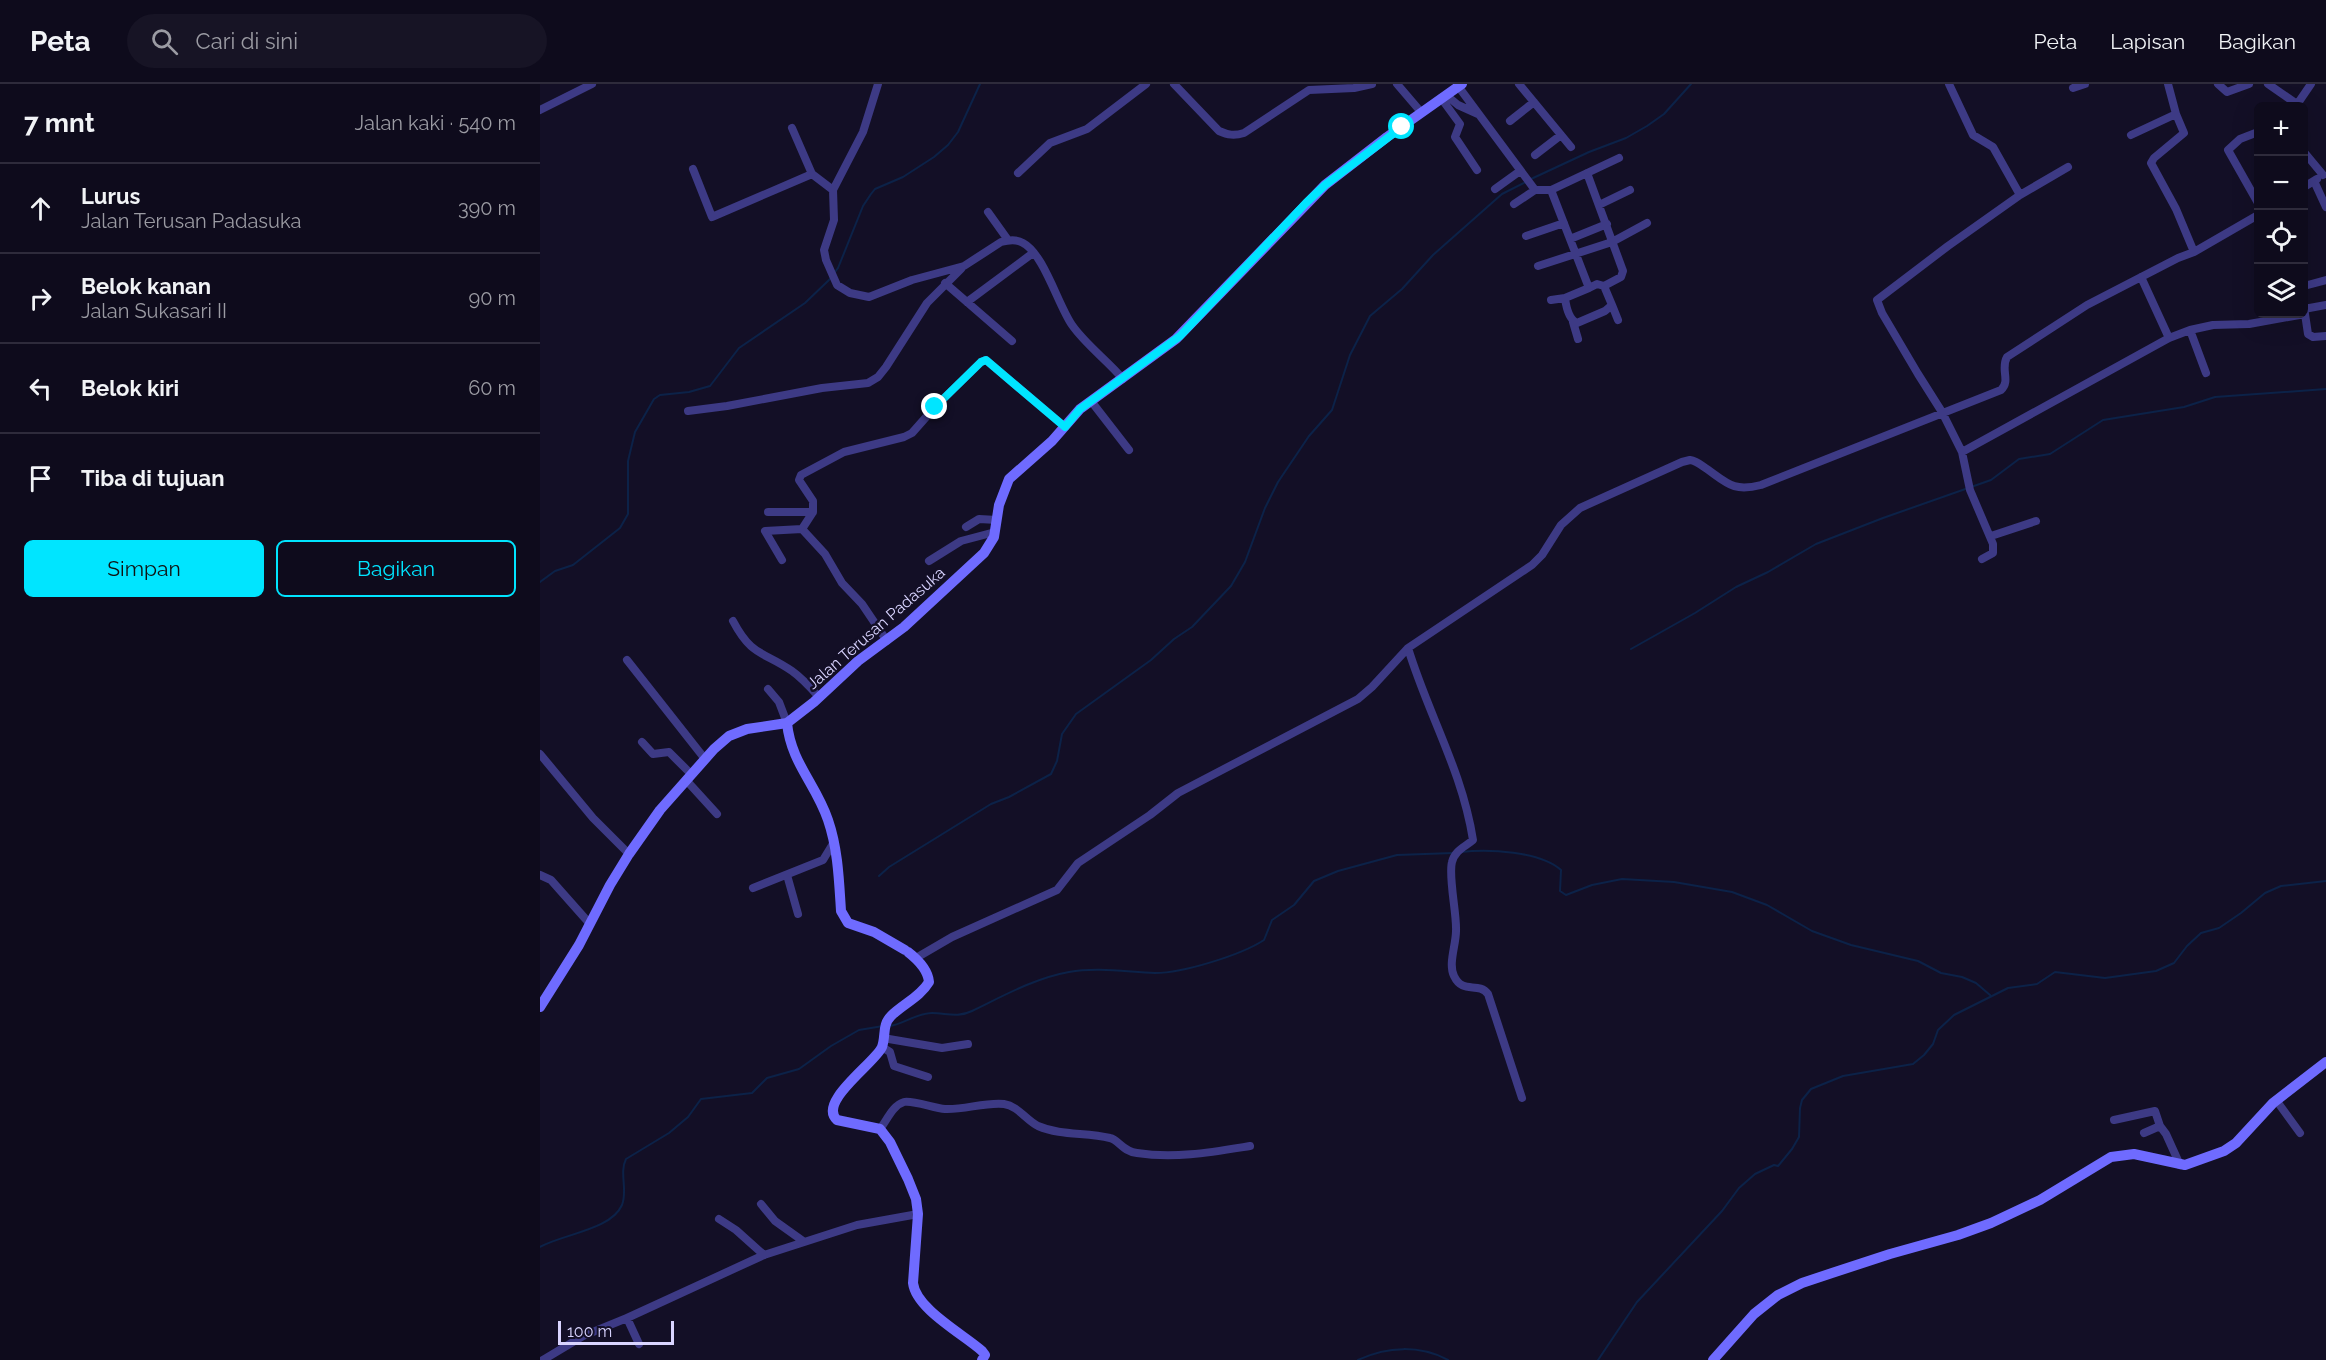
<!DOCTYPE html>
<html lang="id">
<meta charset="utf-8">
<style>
:root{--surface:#0e0b1c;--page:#171425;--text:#f1f3f6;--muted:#9b9ba3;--line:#2e2b3b;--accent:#00e5ff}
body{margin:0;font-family:Raleway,sans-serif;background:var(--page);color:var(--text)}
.controls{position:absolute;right:18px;top:18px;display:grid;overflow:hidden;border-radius:9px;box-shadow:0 6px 24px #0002}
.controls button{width:54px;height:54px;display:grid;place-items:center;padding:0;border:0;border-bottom:2px solid var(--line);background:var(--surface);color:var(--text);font:30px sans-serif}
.scale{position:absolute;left:18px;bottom:15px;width:116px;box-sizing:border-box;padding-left:6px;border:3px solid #d9d4ff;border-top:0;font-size:16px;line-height:21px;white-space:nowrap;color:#d9d4ff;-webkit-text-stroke:4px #130f26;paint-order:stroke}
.stop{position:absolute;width:18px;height:18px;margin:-14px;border:4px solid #00e5ff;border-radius:50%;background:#fff}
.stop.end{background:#00e5ff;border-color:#fff;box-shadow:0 2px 6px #0008}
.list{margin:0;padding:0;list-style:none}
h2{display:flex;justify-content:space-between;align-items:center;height:78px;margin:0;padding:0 24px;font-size:26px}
h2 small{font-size:20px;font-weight:400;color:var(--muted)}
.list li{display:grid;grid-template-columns:39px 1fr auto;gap:18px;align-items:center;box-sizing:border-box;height:90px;padding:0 24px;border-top:2px solid var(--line)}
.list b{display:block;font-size:22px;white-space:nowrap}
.list p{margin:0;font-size:20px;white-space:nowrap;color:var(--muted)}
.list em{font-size:20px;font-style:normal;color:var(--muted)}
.actions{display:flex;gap:12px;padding:18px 24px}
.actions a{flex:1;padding:14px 0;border:2px solid var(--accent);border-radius:9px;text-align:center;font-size:21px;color:var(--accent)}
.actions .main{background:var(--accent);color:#111}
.icon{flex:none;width:33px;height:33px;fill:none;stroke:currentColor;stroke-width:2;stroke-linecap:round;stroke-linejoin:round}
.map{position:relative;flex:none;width:1786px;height:1276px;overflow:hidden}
header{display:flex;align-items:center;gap:36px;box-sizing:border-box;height:84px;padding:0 30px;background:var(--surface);border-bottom:2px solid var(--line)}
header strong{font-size:28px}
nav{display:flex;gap:33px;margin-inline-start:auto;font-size:21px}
.search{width:420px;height:54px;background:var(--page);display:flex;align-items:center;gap:15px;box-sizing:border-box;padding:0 21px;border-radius:33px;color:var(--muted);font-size:22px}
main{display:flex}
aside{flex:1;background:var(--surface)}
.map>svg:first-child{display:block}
</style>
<header>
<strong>Peta</strong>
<div class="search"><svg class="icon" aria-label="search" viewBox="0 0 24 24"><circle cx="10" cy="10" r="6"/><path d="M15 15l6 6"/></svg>Cari di sini</div>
<nav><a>Peta</a><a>Lapisan</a><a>Bagikan</a></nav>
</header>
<main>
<aside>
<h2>7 mnt<small>Jalan kaki · 540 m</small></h2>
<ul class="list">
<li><svg class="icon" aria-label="ahead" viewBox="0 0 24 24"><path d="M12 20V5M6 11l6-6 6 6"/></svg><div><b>Lurus</b><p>Jalan Terusan Padasuka</p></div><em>390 m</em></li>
<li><svg class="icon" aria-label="right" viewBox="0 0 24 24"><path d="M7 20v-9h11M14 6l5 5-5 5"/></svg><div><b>Belok kanan</b><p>Jalan Sukasari II</p></div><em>90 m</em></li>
<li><svg class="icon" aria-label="left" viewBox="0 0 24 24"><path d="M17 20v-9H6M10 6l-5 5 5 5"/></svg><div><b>Belok kiri</b></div><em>60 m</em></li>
<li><svg class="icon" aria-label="arrive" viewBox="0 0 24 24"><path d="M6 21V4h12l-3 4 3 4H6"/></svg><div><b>Tiba di tujuan</b></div></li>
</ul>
<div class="actions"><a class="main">Simpan</a><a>Bagikan</a></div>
</aside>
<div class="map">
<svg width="1786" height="1276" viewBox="0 0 1786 1276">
<rect width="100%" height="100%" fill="#130f26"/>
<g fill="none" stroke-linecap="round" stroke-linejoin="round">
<path stroke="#0c2248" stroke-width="2" d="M991,95l58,-27 37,-14 21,-12 17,-12 27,-30
M0,498l15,-11 18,-6 47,-37 8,-14v-53l7,-29 19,-33 6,-4 29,-3 21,-6 29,-38 66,-45 24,-23 9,-12 25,-62 8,-12 4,-5 28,-12 31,-20 14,-12 10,-13 22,-48
M1091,565l64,-36 41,-26 32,-15 48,-28 67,-26 108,-38 28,-21 31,-5 53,-34 81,-13 31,-10 111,-8
M921,768c27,-3 79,-1 100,18l-1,21 6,4 26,-10 30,-6 52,3 58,10 35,13 45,26 39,14 67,16 23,12 21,4 14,6 14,12
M339,792l10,-9 102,-63 18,-7 42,-23 6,-13 5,-27 14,-20 75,-54 23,-21 18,-12 39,-41 14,-24 20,-54 13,-26 31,-46 23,-26 18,-55 20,-39 32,-27 31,-34 69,-61 24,-12
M349,942c13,-1 27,-13 43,-13 14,0 26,5 40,-2 31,-15 63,-33 97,-39 28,-5 58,0 86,1 28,0 86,-18 109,-33l8,-20 22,-15 20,-24 24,-10 59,-16 56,-2
M0,1163c23,-13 71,-17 82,-42 6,-15 -3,-32 4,-46l43,-26 19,-16 13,-18 51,-6 15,-15 32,-9 32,-23 28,-16 24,-4
M818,1276c29,-14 62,-15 90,0
M1058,1276l39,-58 85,-91 17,-23 16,-14 19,-9 4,1 14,-17 7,-12 1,-29 2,-8 9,-11 32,-13 70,-12 11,-9 9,-11 5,-14 16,-15 54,-27 29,-4 18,-12 50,6 51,-7 18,-8 13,-17 14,-13 18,-5 22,-15 24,-20 16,-7 45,-5"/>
<path stroke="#3d3a85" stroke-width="8" d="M338,0l-15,48 -30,58 1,30 -10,30 2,10 11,25 13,8 19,4 43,-17 52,-14 37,-24c7,-2 16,-3 22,1 21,11 35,62 49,82 14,20 35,35 51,54
M634,0l45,47c9,4 15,5 25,2l65,-43 45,-2 18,-4
M857,0l24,28
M979,0l52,63
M1409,0l24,51 20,12 27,48
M1628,0l8,30 8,19 -30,25 -3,5 25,46 18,43
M1678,0l9,8 22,-8
M1728,0l29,20
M918,2l77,104h16
M1533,4l12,-4
M906,11l12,10 20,9
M901,14l19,26 -5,13 22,33
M1756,22l15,-22
M0,26l52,-26
M970,37l24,-19
M252,44l20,46
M1718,48l-18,7 -12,11 30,53
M1591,51l45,-21
M1764,68l19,23
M995,71l26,-20
M153,85l19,48 100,-43 21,16
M478,89l32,-30 37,-14 59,-45
M1047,89l36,98 -2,6 -17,9
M1774,97l12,26
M1764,103l13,-8
M955,105l25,-18
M974,120l21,-14
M1059,121l31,-15
M448,128l20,28
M986,152l38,-13
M1030,155l37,-15
M998,182l74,-24 35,-19
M1601,193l28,61
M405,199l67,58
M1764,202l22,-6
M1049,204l8,-4 7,2 8,19 -7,6 -28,12c-9,-4 -11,-17 -12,-25l24,-10 -38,-98 68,-32
M1011,216l14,-2
M427,218l66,-49
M1072,221l6,15
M1764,225l22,-4
M1765,230l3,20 5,3 13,-1
M1033,238l5,17
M1650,246l16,43
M551,317l38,49
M148,327l39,-5 95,-18 46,-5 10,-6 8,-10 41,-64 34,-34
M1422,368l207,-114 21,-8 23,-5 36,-1 56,-10 -1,-10
M228,428h45l-11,17
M273,428v-11l-14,-21 2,-5 43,-23 60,-15 8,-4 23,-26 46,-45 5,-2 79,67
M426,443l13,-8 18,1
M1451,452l45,-15
M1442,475l11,-6v-9l-23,-54 -8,-38 -20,-40 -24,-38 -36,-61 -5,-13 71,-54 72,-51 48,-28
M242,476l-17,-29 37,-2 23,25 17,29 20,21 25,37
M389,477l32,-20 34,-9
M193,537c19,36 30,30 59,50 10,7 19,17 27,26
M868,564c20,66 54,122 65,192 -8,7 -18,10 -21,22 -4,14 5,52 4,69 0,14 -8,33 -2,45 9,19 24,5 34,18l34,104
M87,576l78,99
M228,605l11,13 8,21
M102,658l11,12 16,-2 22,22
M0,670l53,64 36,36
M146,696l31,34
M0,791l11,5 39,44
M247,791l11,39
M213,804l70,-28 11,-18
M376,874l36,-21 105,-47 21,-27 72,-48 28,-22 180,-94 14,-12 36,-39 124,-83 10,-10 19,-30 19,-17 102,-46 8,-2c7,1 11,5 17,9 21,15 27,23 54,16l240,-95c10,-9 -1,-21 6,-33l80,-52 91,-47 16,-6 64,-37
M343,954l59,10 26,-4
M342,963l8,5 4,14 34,11
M1736,1016l24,33
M1574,1036l41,-9 5,15
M340,1045c7,-9 13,-24 24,-27 8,-2 30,6 41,7 19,1 40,-7 59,-5 14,2 22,16 34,22 23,10 48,6 72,12 9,2 12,13 27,15 38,6 76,-1 113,-7
M1604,1049l16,-7 6,8 14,31
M221,1120l14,17 28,20
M179,1135l17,11 28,25
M87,1234l12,26
M3,1276l40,-24 44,-18 137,-63 93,-30 61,-11"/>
<path stroke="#6f6bff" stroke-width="10" d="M247,639c4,40 29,61 41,97 10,29 11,60 13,91l7,12 26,9 31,18
M368,868c9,7 20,18 21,30 -9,15 -26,22 -38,34 -9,9 -5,20 -9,31 -7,16 -65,55 -45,73l43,9 10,13 18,37 8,20 2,15 -5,69c3,26 50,51 69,68l3,4 -3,5
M0,923l39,-62 31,-60 19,-31 31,-44 54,-61 15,-13 18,-7 40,-6 27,-21 44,-41 46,-34 80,-74 10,-16 5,-32 10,-26 43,-38 28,-32 96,-70 149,-154 62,-48 75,-53
M1173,1276l41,-46 24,-19 24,-12 30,-10 58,-19 68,-19 33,-12 49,-23 71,-43 23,-3 51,11 39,-14 12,-8 37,-40 53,-41"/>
</g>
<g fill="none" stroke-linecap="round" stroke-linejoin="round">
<path stroke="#00e5ff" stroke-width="8" d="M395,323l46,-45 5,-2 79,67 15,-18 100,-73 126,-133 19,-18 77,-58"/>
</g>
<g text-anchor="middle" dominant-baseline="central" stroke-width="5" stroke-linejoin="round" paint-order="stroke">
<g font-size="16" fill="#d9d4ff" stroke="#130f26">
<text transform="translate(336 544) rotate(-41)">Jalan Terusan Padasuka</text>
</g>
</g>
</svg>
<div class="controls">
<button>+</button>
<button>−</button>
<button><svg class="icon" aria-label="locate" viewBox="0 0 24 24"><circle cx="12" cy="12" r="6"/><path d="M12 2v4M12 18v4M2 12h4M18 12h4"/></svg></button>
<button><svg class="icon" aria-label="layers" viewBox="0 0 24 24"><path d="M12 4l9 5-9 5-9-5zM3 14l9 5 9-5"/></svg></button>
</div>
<div class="scale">100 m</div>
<div class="stop" style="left:862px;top:43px"></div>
<div class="stop end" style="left:395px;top:323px"></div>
</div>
</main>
